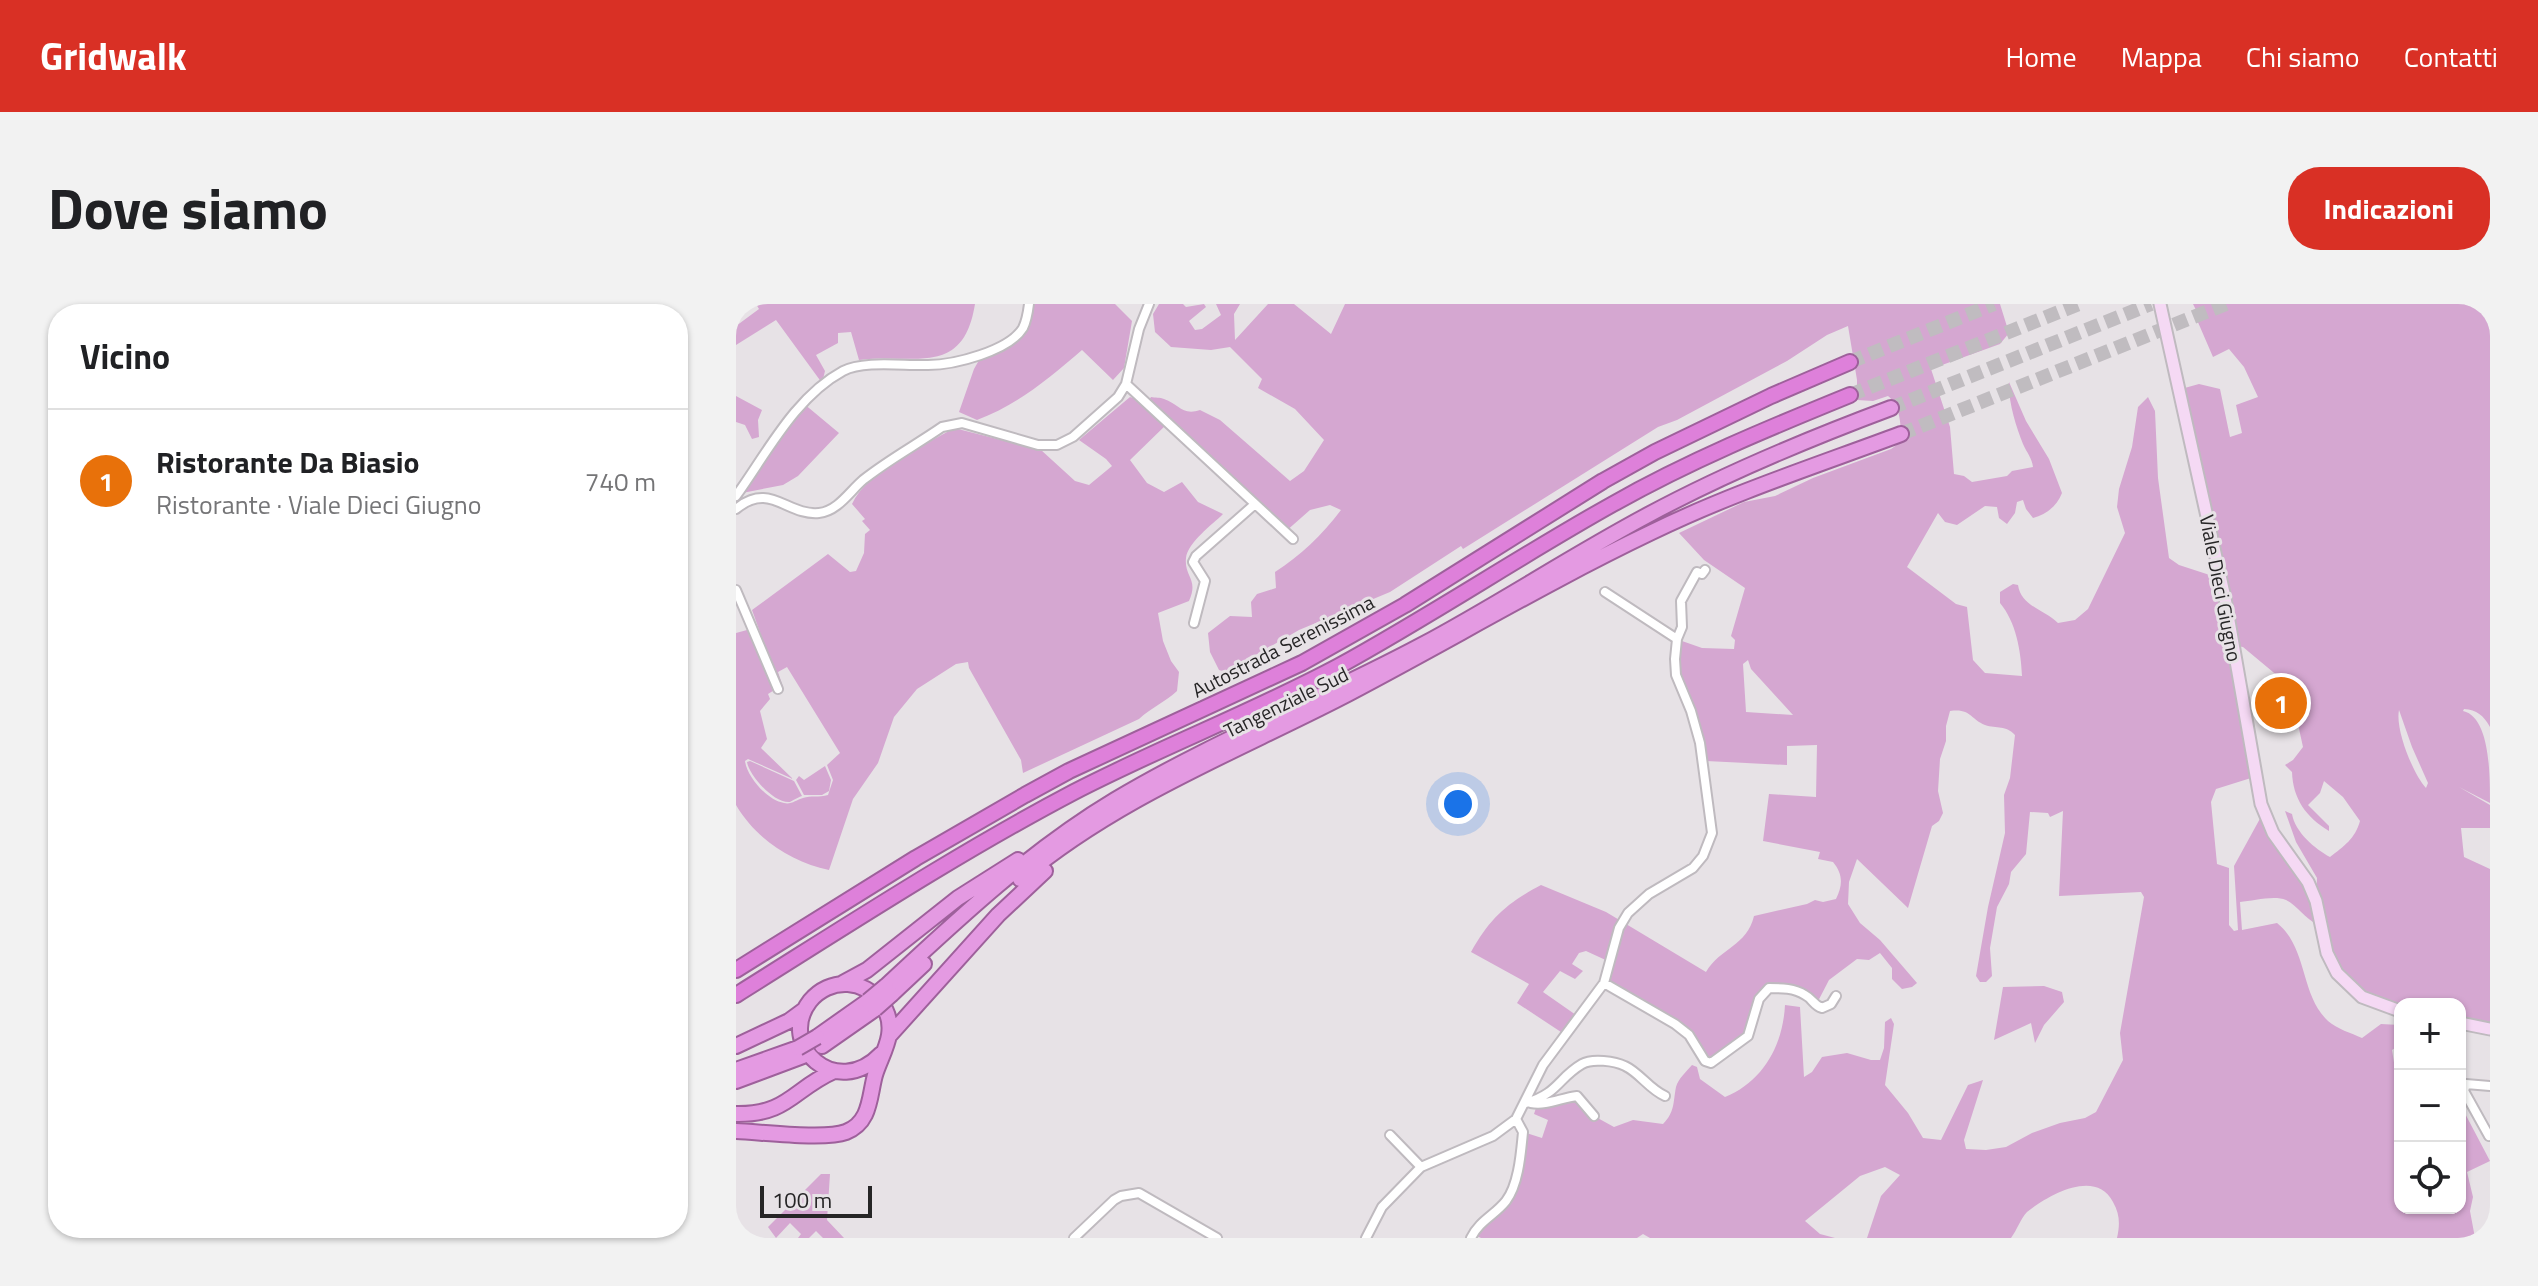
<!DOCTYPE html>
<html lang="it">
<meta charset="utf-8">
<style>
:root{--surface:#fff;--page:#f2f2f2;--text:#202124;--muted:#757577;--line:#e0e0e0;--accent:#d93025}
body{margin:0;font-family:"Titillium Web",sans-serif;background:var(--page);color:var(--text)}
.controls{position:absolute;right:24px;bottom:24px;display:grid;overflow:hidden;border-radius:16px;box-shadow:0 2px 6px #0004}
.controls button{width:72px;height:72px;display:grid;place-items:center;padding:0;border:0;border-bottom:2px solid var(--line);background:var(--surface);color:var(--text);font:40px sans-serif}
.scale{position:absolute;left:24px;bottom:20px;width:112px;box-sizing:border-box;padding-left:8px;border:4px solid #262526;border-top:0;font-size:22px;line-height:28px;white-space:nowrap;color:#262526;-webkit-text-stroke:6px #e7e2e6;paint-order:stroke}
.you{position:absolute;left:722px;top:500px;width:28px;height:28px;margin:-20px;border:6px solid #fff;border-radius:50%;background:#1a73e8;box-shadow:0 0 0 12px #1a73e833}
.badge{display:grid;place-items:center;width:52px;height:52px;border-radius:50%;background:var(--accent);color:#fff;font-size:26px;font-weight:700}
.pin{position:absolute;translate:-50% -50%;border:4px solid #fff;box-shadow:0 2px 8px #0006}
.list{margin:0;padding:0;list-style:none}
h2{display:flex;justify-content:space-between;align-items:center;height:104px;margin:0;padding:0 32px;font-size:34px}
h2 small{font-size:26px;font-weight:400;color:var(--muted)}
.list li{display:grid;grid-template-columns:52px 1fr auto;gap:24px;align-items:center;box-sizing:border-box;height:144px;padding:0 32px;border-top:2px solid var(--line)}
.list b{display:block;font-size:30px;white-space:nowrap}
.list p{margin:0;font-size:26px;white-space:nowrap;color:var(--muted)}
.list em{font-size:26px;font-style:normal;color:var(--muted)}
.icon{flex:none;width:44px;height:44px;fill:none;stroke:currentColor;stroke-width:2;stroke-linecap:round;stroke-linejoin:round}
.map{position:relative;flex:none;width:1754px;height:934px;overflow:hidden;border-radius:32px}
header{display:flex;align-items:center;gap:48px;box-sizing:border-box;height:112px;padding:0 40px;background:var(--accent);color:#fff}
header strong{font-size:38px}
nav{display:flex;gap:44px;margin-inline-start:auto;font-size:28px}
.intro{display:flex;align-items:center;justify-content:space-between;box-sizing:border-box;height:192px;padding:0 48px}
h1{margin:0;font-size:56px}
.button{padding:20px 36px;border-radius:32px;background:var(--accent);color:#fff;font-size:28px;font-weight:700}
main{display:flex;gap:48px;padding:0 48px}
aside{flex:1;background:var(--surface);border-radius:32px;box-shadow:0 2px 6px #0004}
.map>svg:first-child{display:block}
</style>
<header>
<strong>Gridwalk</strong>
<nav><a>Home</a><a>Mappa</a><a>Chi siamo</a><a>Contatti</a></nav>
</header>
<div class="intro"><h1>Dove siamo</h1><a class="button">Indicazioni</a></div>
<main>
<aside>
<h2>Vicino<small></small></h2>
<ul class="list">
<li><span class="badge" style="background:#e8710a">1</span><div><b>Ristorante Da Biasio</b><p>Ristorante · Viale Dieci Giugno</p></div><em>740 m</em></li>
</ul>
</aside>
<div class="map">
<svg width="1754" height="934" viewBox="0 0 1754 934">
<rect width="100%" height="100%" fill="#e7e2e6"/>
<path fill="#d5a7d1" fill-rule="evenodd" d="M20,0h219c-12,74 -60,49 -116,56l-8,-28 -13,1v10l-22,12 9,16 -3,12 -46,-63 -40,25v-19l23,-17z
M293,0h86l17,17 -8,47 -11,12 -31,-30c-33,28 -64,55 -105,70l-18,-8 15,-43 8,-14 40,-25z
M423,0h24l3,3 18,-3 2,3 -17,14 6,9 7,-1 19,-14 -5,-11h24l-6,10 1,26 33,-36h26l37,30 14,-30h655l9,29 -9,11 -69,25 19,58 4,47 10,2 8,6 35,-6 5,-5 21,-4c-1,-9 -6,-14 -10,-23 -7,-17 -15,-43 -14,-62l17,39 23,38 13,34c-5,13 -15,21 -29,25l-7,-9 -3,-9 -6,2 -2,11 -8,11 -8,-6 -2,-11 -12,-1 -28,19 -12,-3 -7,-9 -31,54 49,37 11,3 6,53 12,13 37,3c-1,-25 -6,-54 -22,-73v-11l13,-8 5,1c3,21 25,24 40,38l17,-3 13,-11 37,-76 -8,-26 2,-18 13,-42 6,-40 10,-10 7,14 3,67 11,80 10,7 46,15 -44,-191 18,-5 21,5 10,48 12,-4 -6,-28 22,-8 -14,-30 -15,-18 -16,8 -19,-44 3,-1 -4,-8h297v423c-7,-12 -13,-17 -26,-18l-1,2c27,6 27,63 27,92l-31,-16 31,18v23h-29l3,29 26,12v160l-30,-6v-19h-60v7l-38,-14 -25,-24 -21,-72 1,-23 -21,-36 -11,-31 7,3c3,18 23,35 38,43 14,-11 25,-18 30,-36l-17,-24 -19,-16 -4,12 -12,12 21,21v5c-23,-14 -36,-32 -37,-59l-7,-7 8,-5 10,-13 -9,-41 -1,-30 -14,1 -36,-30 -13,-2 21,133 -35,11 -5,13 6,62 12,4v57l5,6 4,-1 -4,-64 28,-51 43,64 12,45c-12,-5 -20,-19 -31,-24 -12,-5 -33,1 -46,2l2,28 35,-7c31,25 23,72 51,98 9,8 23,12 34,17l19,-14 19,1v20l-8,5 5,31h3v127h60v-104l30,57 -23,11 6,25 -3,14 5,27h-358c3,-13 3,-24 -4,-36 -17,-34 -65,-7 -86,10 -6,6 -10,18 -16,26h-144l14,-42 19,-21 -15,-8 -25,9 -55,45 15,13 15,4h-185l-7,-4 -6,4h-156l-8,-4 38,-41 12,-61 19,6 6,-18 -14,-6 3,-9 40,-9 17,20 20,11 19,-7 30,4c12,-12 10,-22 13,-37 2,-8 11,-16 16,-22l5,2 3,12 25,18c38,-15 58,-52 60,-92l15,2 4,70 8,-5 10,-15 25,-4 24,7h9l4,-12 1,-26 6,-4 3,6 -9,61 23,28 15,25 18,2 27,-55 15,-5 -19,60 2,9 20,1 20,-3 26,-14 28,-10 25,-5 11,-6 27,-52 -3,-27 24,-136 -3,-5 -82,4 4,-85 -13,6 -2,-4 -18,-1 -4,42 -15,18 -2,12 -12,23 -7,41 2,28 -6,6h-6l-4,-6 12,-69 17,-74 -1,-38 6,-17 5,-43c-9,-10 -18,-6 -30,-10 -15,-6 -14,-17 -35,-14l-4,15v15l-6,18 -2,32 5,22 -4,8 -7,5 -24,82 -51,-49 -8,23 -1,22 12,19 20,17 37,43 -5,4 -10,2 -10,-10v-11l-12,-15 -11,7 -12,-1 -28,21 -14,27 -7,-11 -39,-8 -10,11 -11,37 -37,27 -22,-28 -85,-52 6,-21 -24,-11 -7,2 -7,11 11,7 -8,8 -15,-8 -17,21 33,23 -15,17 -44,-29 12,-19 -58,-32c19,-34 36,-49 70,-67l65,27 100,60c14,-24 41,-26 48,-56l53,-12 8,-4 8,2 13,-3c7,-14 7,-25 -3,-37l-15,-3 2,-7 -57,-11 6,-47 47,3 1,-52 -30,1v19l-81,-4c-3,-15 -5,-31 -9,-45 -11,-36 -22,-32 -15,-75l20,7 32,1 1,-9 -4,-4 14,-48 -41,-28 -25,-27 65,-31 31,-6 38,-18 78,-29 10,-7c0,-15 0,-36 -13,-46l-15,5 -16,-1v-20l-9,-54 -21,9 -40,26 -110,59 -19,7 -195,122 -2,-3 -71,46 -91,38 -73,42 -7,-2 -9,-18 -2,-19 22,-17 22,1 -1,-15 6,-8 19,-6 -1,-16c25,-16 47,-37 66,-62l-11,-5 -20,5 -25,22 -117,-109 -38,37 17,23 17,9 18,-10 16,20 25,12c-11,11 -35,28 -37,44 -2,19 13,21 3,43l-31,12 5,28 8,20 8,11 -2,19c-12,11 -26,17 -38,28l-116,54 -2,-13 -52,-92 -1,-6 -12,2 -39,25 -23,28 -16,46 -25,36 -24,71c-38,-8 -73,-31 -93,-65v-172l11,-3 29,59 -8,5 2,5 -10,12 7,28 -6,9 32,31 -45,-20 -3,2c2,16 23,40 39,42 7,2 12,-3 19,-5 8,-3 16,0 25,-3l5,-15 -6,-15 13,-12 -53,-86 -9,5 5,15 -3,1 -28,-78 76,-56 22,18 6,-1 8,-18 1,-19 5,-4 -8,-9 3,-2 -13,-15c15,-33 72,-58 102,-76l87,22 34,31 14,4 23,-19 -6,-7 -27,-19 51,-43 17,6 4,-6c4,1 9,0 13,2 15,5 18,17 36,11l20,10 70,61 14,-10 20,-31 -29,-31 -37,-21 4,-9 -32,-32 -19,3 -40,-3 -16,-15 -2,-18zM1012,356l3,9 42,46 -47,-3 -3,-48zM1663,406l13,37 16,36 -2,5c-13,-14 -31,-59 -27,-78z
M0,92l26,14 -4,10 1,17 -7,2 -7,-14 -9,-3z
M67,99l36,30 -41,43 -15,9 -46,9z
M14,457l44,20 8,15c-1,0 -11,5 -12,6 -16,2 -41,-27 -43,-40z
M89,462l6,14 -2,11 -7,4h-18l-8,-15 3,-4 5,4z
M1308,682l18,6 2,10 -20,23 -9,18 -4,-20 -37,17 9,-53z
M85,870h9l-3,46 17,18h-21l-7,-7 -7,7h-11l3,-4 -11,-11 -14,15 -8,-11z"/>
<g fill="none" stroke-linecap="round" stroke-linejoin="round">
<path stroke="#c0bcc0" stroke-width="14" stroke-dasharray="14 7" stroke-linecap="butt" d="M1155,104l260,-104
M1165,130l325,-130"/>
<path stroke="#c0bcc0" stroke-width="14" stroke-dasharray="14 7" stroke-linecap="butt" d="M1114,58l144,-58
M1114,91l229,-91"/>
<g stroke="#bfbabf" stroke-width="12">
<path id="minor" d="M390,80l167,155
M0,192c31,-43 59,-99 107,-125 21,-11 61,-5 85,-6 26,0 81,-14 95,-37 4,-8 5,-16 6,-24
M0,205c34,-28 51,7 83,4 19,-2 31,-22 44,-33 25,-20 53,-35 79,-53l20,-4 76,22h19l16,-8 45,-40 8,-13 13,-55 10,-25
M0,286l42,99
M869,288l72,47
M458,319l11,-42 -12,-19 3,-6 59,-52
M868,679l71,41 14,11 16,26 6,2 37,-27 11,-37 10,-11c13,0 25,0 36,7 8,4 8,10 17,13l9,-4 5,-8
M790,799c33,-10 32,-25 56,-39 10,-6 33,-3 43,2 15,7 24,23 40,30
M795,799c15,3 30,-5 46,-7l17,20
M654,831l31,32
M1753,832l-25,-45 2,-7 24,2
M338,934l40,-38 7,-4 18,-3 78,45
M630,934l16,-31 39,-40 72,-31 23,-17 27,-54 61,-82 15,-55 9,-15 21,-19 44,-26 10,-12 9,-23 -12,-90 -9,-32 -15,-36 -1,-16 2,-20 5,-12 -1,-26 16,-29 5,2 3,-4
M735,934c8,-17 24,-23 35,-37 13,-17 15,-49 17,-69l-7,-13"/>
</g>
<g stroke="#bfbabf" stroke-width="15">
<path id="secondary" d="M1424,0l65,294 36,206 12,29 35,49 8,19 11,52 10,20 25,24 38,14
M1724,719l30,6"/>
</g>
<g stroke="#9e609b" stroke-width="18">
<path id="trunk" d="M284,575c94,-79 208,-124 316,-179 106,-55 209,-117 316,-168 80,-39 166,-67 249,-98
M107,679l24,-13 91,-72 60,-38
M150,682c72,-67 144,-135 229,-186 99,-59 206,-101 307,-155 77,-41 149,-89 226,-130 78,-42 160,-76 243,-107
M156,690l32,-30
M153,732l109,-121 47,-44
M81,733l51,-36
M0,742l53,-25 15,-11
M86,742l53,-37
M0,766l62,-22
M0,777l67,-25
M0,810c52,1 57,-25 98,-43
M0,827c26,1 89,9 110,1 25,-10 23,-35 29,-57 4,-13 12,-27 14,-40 4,-26 -16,-49 -41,-51 -15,-1 -29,6 -38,17 -34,44 26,100 71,53"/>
</g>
<g stroke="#9e609b" stroke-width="18">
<path id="motorway" d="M0,666l180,-112 109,-63 44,-24 233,-108 103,-58 198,-124 52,-29 116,-56 79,-34
M0,691c112,-70 222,-142 338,-203 87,-45 179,-80 265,-126 93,-51 181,-110 274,-162 76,-43 156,-76 237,-109"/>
</g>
<use href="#minor" stroke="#fff" stroke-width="8"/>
<use href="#secondary" stroke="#f5d9f4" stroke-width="11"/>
<use href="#trunk" stroke="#e49ae2" stroke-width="14"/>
<use href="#motorway" stroke="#de80da" stroke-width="14"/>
<g stroke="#9e609b" stroke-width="18" stroke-linecap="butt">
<path id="trunk-bridge" d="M132,697l18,-15
M139,705l17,-15
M62,744l19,-11"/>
</g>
<use href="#trunk-bridge" stroke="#e49ae2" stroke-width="14"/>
</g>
<g text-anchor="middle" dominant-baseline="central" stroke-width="6" stroke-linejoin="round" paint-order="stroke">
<g font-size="20" fill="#262526" stroke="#e7e2e6">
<text transform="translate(1485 284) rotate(79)">Viale Dieci Giugno</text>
<text transform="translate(547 342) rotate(-27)">Autostrada Serenissima</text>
<text transform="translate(550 398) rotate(-26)">Tangenziale Sud</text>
</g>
</g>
</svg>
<div class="controls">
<button>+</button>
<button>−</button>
<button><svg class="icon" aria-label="locate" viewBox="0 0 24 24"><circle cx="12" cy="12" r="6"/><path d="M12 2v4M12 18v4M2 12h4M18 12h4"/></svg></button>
</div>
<div class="scale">100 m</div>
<div class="you"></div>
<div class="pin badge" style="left:1545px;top:399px;background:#e8710a">1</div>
</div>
</main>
